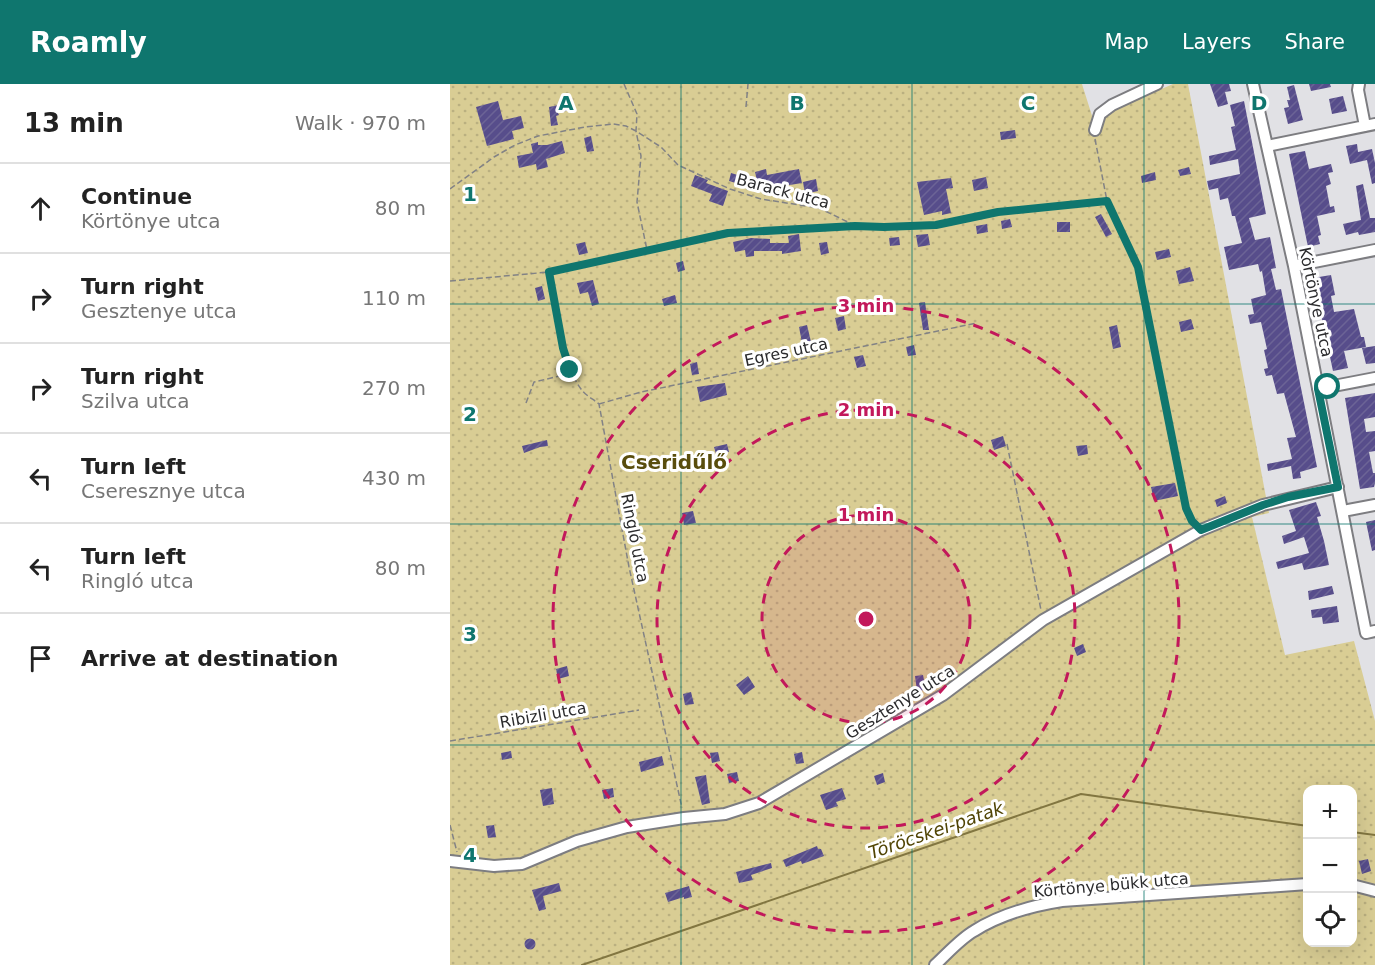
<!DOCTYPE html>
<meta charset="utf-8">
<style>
:root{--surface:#fff;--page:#f6f6f6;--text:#222;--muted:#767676;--line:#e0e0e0;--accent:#0f766e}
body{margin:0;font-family:"DejaVu Sans",sans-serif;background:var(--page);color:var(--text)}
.controls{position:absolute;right:18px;bottom:18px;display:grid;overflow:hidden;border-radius:12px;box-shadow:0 6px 24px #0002}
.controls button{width:54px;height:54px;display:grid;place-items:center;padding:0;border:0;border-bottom:2px solid var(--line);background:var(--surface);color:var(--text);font:30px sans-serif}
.stop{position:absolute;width:18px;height:18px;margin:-14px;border:4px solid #0f766e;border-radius:50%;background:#fff}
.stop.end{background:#0f766e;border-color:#fff;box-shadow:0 2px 6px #0008}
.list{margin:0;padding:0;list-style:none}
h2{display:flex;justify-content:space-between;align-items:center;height:78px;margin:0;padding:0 24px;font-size:26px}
h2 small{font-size:20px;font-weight:400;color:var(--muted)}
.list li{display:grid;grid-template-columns:39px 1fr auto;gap:18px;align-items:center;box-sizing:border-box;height:90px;padding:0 24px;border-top:2px solid var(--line)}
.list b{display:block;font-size:22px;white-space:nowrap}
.list p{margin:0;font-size:20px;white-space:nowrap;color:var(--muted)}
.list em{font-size:20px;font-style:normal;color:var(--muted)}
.icon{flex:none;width:33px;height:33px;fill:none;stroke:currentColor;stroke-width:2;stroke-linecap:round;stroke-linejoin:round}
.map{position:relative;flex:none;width:925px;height:881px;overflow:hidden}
header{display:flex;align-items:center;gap:36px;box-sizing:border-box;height:84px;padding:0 30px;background:var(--accent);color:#fff}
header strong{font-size:28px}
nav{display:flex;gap:33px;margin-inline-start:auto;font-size:21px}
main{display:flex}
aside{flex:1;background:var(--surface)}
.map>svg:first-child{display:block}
</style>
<header>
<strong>Roamly</strong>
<nav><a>Map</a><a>Layers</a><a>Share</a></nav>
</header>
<main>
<aside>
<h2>13 min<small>Walk · 970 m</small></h2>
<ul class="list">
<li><svg class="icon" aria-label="ahead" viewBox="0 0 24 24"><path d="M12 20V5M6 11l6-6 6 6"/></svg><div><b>Continue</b><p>Körtönye utca</p></div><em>80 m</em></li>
<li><svg class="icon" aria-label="right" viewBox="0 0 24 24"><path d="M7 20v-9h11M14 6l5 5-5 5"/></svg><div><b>Turn right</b><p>Gesztenye utca</p></div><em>110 m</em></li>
<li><svg class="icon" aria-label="right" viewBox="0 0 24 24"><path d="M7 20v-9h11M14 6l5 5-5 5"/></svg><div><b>Turn right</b><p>Szilva utca</p></div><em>270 m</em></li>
<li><svg class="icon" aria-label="left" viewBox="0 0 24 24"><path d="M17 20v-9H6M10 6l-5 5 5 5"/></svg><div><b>Turn left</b><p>Cseresznye utca</p></div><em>430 m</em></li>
<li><svg class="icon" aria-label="left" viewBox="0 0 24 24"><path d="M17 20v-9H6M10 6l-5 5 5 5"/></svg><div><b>Turn left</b><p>Ringló utca</p></div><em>80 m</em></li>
<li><svg class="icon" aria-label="arrive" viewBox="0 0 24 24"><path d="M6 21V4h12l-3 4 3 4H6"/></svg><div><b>Arrive at destination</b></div></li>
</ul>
</aside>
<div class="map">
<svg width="925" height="881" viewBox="0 0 925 881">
<defs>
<pattern id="park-dots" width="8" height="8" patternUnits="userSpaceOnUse" patternTransform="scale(1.5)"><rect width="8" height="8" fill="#d9cd94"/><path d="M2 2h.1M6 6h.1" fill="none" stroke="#bab080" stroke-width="1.8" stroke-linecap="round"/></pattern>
<pattern id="building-hatch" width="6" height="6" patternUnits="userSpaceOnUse" patternTransform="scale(1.5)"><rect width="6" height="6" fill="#574d8b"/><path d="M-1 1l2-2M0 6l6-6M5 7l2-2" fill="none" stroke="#6c6496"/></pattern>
</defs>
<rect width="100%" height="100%" fill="#e1e1e5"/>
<path fill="url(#park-dots)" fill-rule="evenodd" d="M0,0h632l11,35 80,-35h15l81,429 -17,4 33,138 69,-14 21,80v244h-925zM858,706h44v152h-44z"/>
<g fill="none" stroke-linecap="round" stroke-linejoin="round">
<path stroke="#827641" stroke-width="2" d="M902,748l23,3
M132,881l499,-171 227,32"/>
</g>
<path fill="url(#building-hatch)" d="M760,0h19l2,7 -6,1 3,12 -10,3z
M859,0h21l1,3 -20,4z
M844,1l9,35 -15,4 -4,-16 5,-1 -2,-7h3l-3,-13z
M893,12l4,15 -15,3 -3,-15z
M48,17l5,19 18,-4 3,12 -12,3 2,8 -27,7 -11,-39z
M794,17l22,113 -17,4 6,22 15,-3 6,31 -5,1 5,21 5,-1 36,178 -17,5 1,6 -8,1 -2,-13 -23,5 -1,-7 25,-5 -5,-21 9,-1 -12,-44 -7,1 -5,-19 -6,1 -2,-7 4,-1 -4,-18 3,-1 -6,-27 -11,2 -2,-9 6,-1 -3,-15 15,-4 -4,-24 -2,1 -2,-8 -29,6 -5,-23 18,-4 -7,-27h-3l-4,-18 -8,2 -2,-12 -9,2 -2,-9 33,-7 -2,-15 -28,6 -1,-9 27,-6 -5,-23 4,-1 -5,-21z
M118,19l2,7 -12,3 1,2 -3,1 2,9 -7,1 -2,-19z
M565,46l1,8 -15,2 -1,-8z
M141,52l3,15 -7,1 -3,-14z
M112,57l3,12 -19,6 2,8 -11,3 -1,-6 -17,4 -2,-12 16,-3 -2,-9 7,-2v3h9z
M907,60l1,8 14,-3 3,14v20l-3,1 -5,-24 -17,4 -4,-18z
M855,67l4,18 22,-5 2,8 -5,1 3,11 -5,2 4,21 4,-1 1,6 -18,4 4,19 -3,1 2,8 -12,3 -19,-93z
M739,83l2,7 -11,2 -2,-6z
M316,85l1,6 32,-6 3,14 -43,7 -4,-18z
M705,88l1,8 -14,3 -1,-7z
M281,89l20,6 -11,3 -1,2 -10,-3z
M245,91l13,5 -2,3 22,8 -5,15 -14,-5 3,-7 -21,-8z
M536,93l2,11 -14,3 -2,-11z
M501,94l2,10 -7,1 5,24 -9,2v-4l-18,4 -7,-33z
M366,95l2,12 -13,3 -2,-12z
M913,100l7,34h5v14l-16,3 -1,-3 -12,3 -3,-11 18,-4 -5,-34z
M651,130l11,20 -6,3 -11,-20z
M560,135l2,8 -10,2 -1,-8z
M607,138h13v10h-13z
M537,140l1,8 -11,2 -1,-8z
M349,150l2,17 -19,3v-3h-28v5l-8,1 -1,-7 -10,2 -2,-10 18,-4 19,1v4h19l-1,-7z
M478,150l2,11 -12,2 -2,-12z
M449,153l1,8 -10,1 -1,-8z
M135,158l3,11 -9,2 -3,-11z
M377,158l2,11 -8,2 -2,-12z
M719,165l2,8 -14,3 -2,-8z
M233,177l2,9 -7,2 -2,-9z
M740,183l4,14 -15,3 -3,-13z
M881,191l4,20 -4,1 3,16 20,-3 7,28h3l2,10 -22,4 4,17 -15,3 -20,-93z
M143,196l6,24 -7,2 -4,-14 -8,2 -3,-11z
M92,202l3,13 -7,2 -3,-13z
M225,211l2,8 -13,3 -2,-7z
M475,218l4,28h-6l-4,-27z
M394,232l2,13 -8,2 -3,-13z
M741,235l3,10 -13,3 -2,-10z
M357,241l5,21 -9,2 -4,-21z
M667,241l4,22 -8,2 -4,-22z
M464,261l2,10 -8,1 -2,-9z
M925,262v17l-9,1 -4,-16z
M413,271l3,11 -9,2 -3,-11z
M247,278l2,12 -7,1 -2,-11z
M275,299l2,12 -27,7 -3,-15z
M925,309v24l-11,2 2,13 9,-1v20l-6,1 4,21h2v10l-1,4 -14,2 -15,-91z
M553,352l3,10 -12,4 -3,-10z
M97,356l1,6 -8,1 -16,6 -2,-7z
M277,360l2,8 -13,2 -2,-7z
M637,361l1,9 -10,2 -2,-10z
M725,399l3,13 -24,5 -3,-14z
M775,412l2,7 -10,4 -2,-7z
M866,418l5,14 -4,1 7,24 5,24 -25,5 -2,-7 -24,6 -2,-7 33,-9 -5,-16 -20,7 -2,-8 14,-5 -7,-21z
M243,427l3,12 -12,2 -2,-12z
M925,436v30l-3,1 -6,-29z
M882,502l2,8 -25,6 -1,-9z
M887,522l2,16 -16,2 -1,-7 -10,1 -1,-8z
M633,560l3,8 -9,4 -3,-8z
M117,582l2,10 -11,3 -2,-10z
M473,591l3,15 -9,1 -2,-15z
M298,592l7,11 -11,8 -8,-10z
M241,608l3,12 -9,1 -2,-11z
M61,667l1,7 -10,2 -1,-7z
M268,668l2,9 -8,2 -2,-10z
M352,668l2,11 -8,1 -2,-10z
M212,672l2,9 -23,7 -2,-10z
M287,688l2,9 -10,2 -2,-9z
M433,689l2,9 -8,3 -3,-9z
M256,691l4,28 -8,2 -7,-28z
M102,704l2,16 -11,2 -3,-16z
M163,704l1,9 -10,2 -2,-9z
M392,704l4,11 -10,3 2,4 -12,4 -6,-15z
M44,741l2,12 -8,1 -2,-12z
M367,762l1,3h3l3,7 -22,8 -1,-3 -15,6 -3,-7z
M918,775l3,12 -9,3 -3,-13z
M321,779l1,5 -21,7 2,5 -14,3 -3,-11z
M109,799l2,8 -18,5 3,13 -7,2 -7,-21z
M239,802l3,11 -8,2v-2l-16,5 -3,-9z
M74.5 860a5.5 5.5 0 1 1 11 0a5.5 5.5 0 1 1-11 0Z"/>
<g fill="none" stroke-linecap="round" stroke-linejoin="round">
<g stroke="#7d7d81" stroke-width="14">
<path id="minor" d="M803,0l41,182 72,367 9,-2
M909,0l-1,6 7,36
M645,46l5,-16 12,-9 45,-21
M817,62l108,-22
M844,182l81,-16
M868,305l57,-11
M893,427l32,-6
M0,777l44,5 28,-2 55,-23 50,-14 57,-9 41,-4 34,-11 184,-108 100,-75 158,-90 62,-25 75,-18
M902,801l23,6
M485,881c12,-11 25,-26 39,-34 27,-17 56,-25 88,-30l246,-17"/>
</g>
<path stroke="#828285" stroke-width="1.5" stroke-dasharray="6 3" stroke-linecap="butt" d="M174,0l13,30 -1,17 5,25 -4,46 10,48
M296,23l2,-23
M645,55l12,62 31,66 48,241 7,14
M0,105l44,-32 21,-12 23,-9 47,-9 28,-3 13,2 10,5 25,16 17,18 52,24 31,10 58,9 35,17
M99,188c7,38 9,85 32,117 4,6 12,10 18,15l30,163 53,241
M0,197l99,-9 179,-39 127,-7 29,1 52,-2 62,-13 109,-11
M76,319l8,-21 30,-7 5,-4
M149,320l42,-12 336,-69
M557,360l34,166
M0,657l189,-31
M0,741l7,27"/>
<use href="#minor" stroke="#fff" stroke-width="10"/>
</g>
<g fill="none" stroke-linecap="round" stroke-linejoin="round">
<path stroke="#0f766e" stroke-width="8" d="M120,286l-7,-22 -14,-76 179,-39 127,-7 29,1 52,-2 62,-13 109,-11 31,66 48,241 6,13 9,9 62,-25 25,-8 50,-10 -20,-98 10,-2"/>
</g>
<path fill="none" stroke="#0f766e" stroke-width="1.5" stroke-opacity="0.55" d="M231,0v881M462,0v881M694,0v881M0,220h925M0,440h925M0,661h925"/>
<circle cx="416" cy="535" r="104" fill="#c2185b" fill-opacity=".12"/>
<g fill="none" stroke="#c2185b" stroke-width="3" stroke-dasharray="10 8">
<circle cx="416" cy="535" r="104"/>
<circle cx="416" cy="535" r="209"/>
<circle cx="416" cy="535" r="313"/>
</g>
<g text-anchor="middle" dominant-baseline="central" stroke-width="6" stroke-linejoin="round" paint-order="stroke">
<g font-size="16" fill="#2b2b2d" stroke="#fff">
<text transform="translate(333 107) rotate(15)">Barack utca</text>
<text transform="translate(866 218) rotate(78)">Körtönye utca</text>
<text transform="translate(336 268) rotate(-12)">Egres utca</text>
<text transform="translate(185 454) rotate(79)">Ringló utca</text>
<text transform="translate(450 618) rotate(-32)">Gesztenye utca</text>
<text transform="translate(93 631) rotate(-10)">Ribizli utca</text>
<text transform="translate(661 801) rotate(-5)">Körtönye bükk utca</text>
</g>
<g font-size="18" font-style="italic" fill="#504404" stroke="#fff">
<text transform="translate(486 746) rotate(-19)">Töröcskei-patak</text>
</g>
<g font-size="20" font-weight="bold" fill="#594d0d" stroke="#fff">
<text x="224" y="378">Cseridűlő</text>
</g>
</g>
<g font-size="20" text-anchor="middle" font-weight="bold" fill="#0f766e" stroke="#fff" stroke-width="6" stroke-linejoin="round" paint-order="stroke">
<text x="116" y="26">A</text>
<text x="347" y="26">B</text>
<text x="578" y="26">C</text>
<text x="809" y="26">D</text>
<text x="20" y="117">1</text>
<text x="20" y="337">2</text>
<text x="20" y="557">3</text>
<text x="20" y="778">4</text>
</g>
<circle cx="416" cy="535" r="9" fill="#c2185b" stroke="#fff" stroke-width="3"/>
<g font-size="18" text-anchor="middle" font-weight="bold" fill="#c2185b" stroke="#fff" stroke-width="6" stroke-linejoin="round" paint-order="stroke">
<text x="416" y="228">3 min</text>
<text x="416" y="332">2 min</text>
<text x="416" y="437">1 min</text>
</g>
</svg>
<div class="controls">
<button>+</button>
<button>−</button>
<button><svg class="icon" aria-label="locate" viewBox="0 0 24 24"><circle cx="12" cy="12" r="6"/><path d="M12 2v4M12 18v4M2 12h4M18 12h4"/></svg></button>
</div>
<div class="stop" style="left:878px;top:303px"></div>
<div class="stop end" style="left:120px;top:286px"></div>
</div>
</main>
